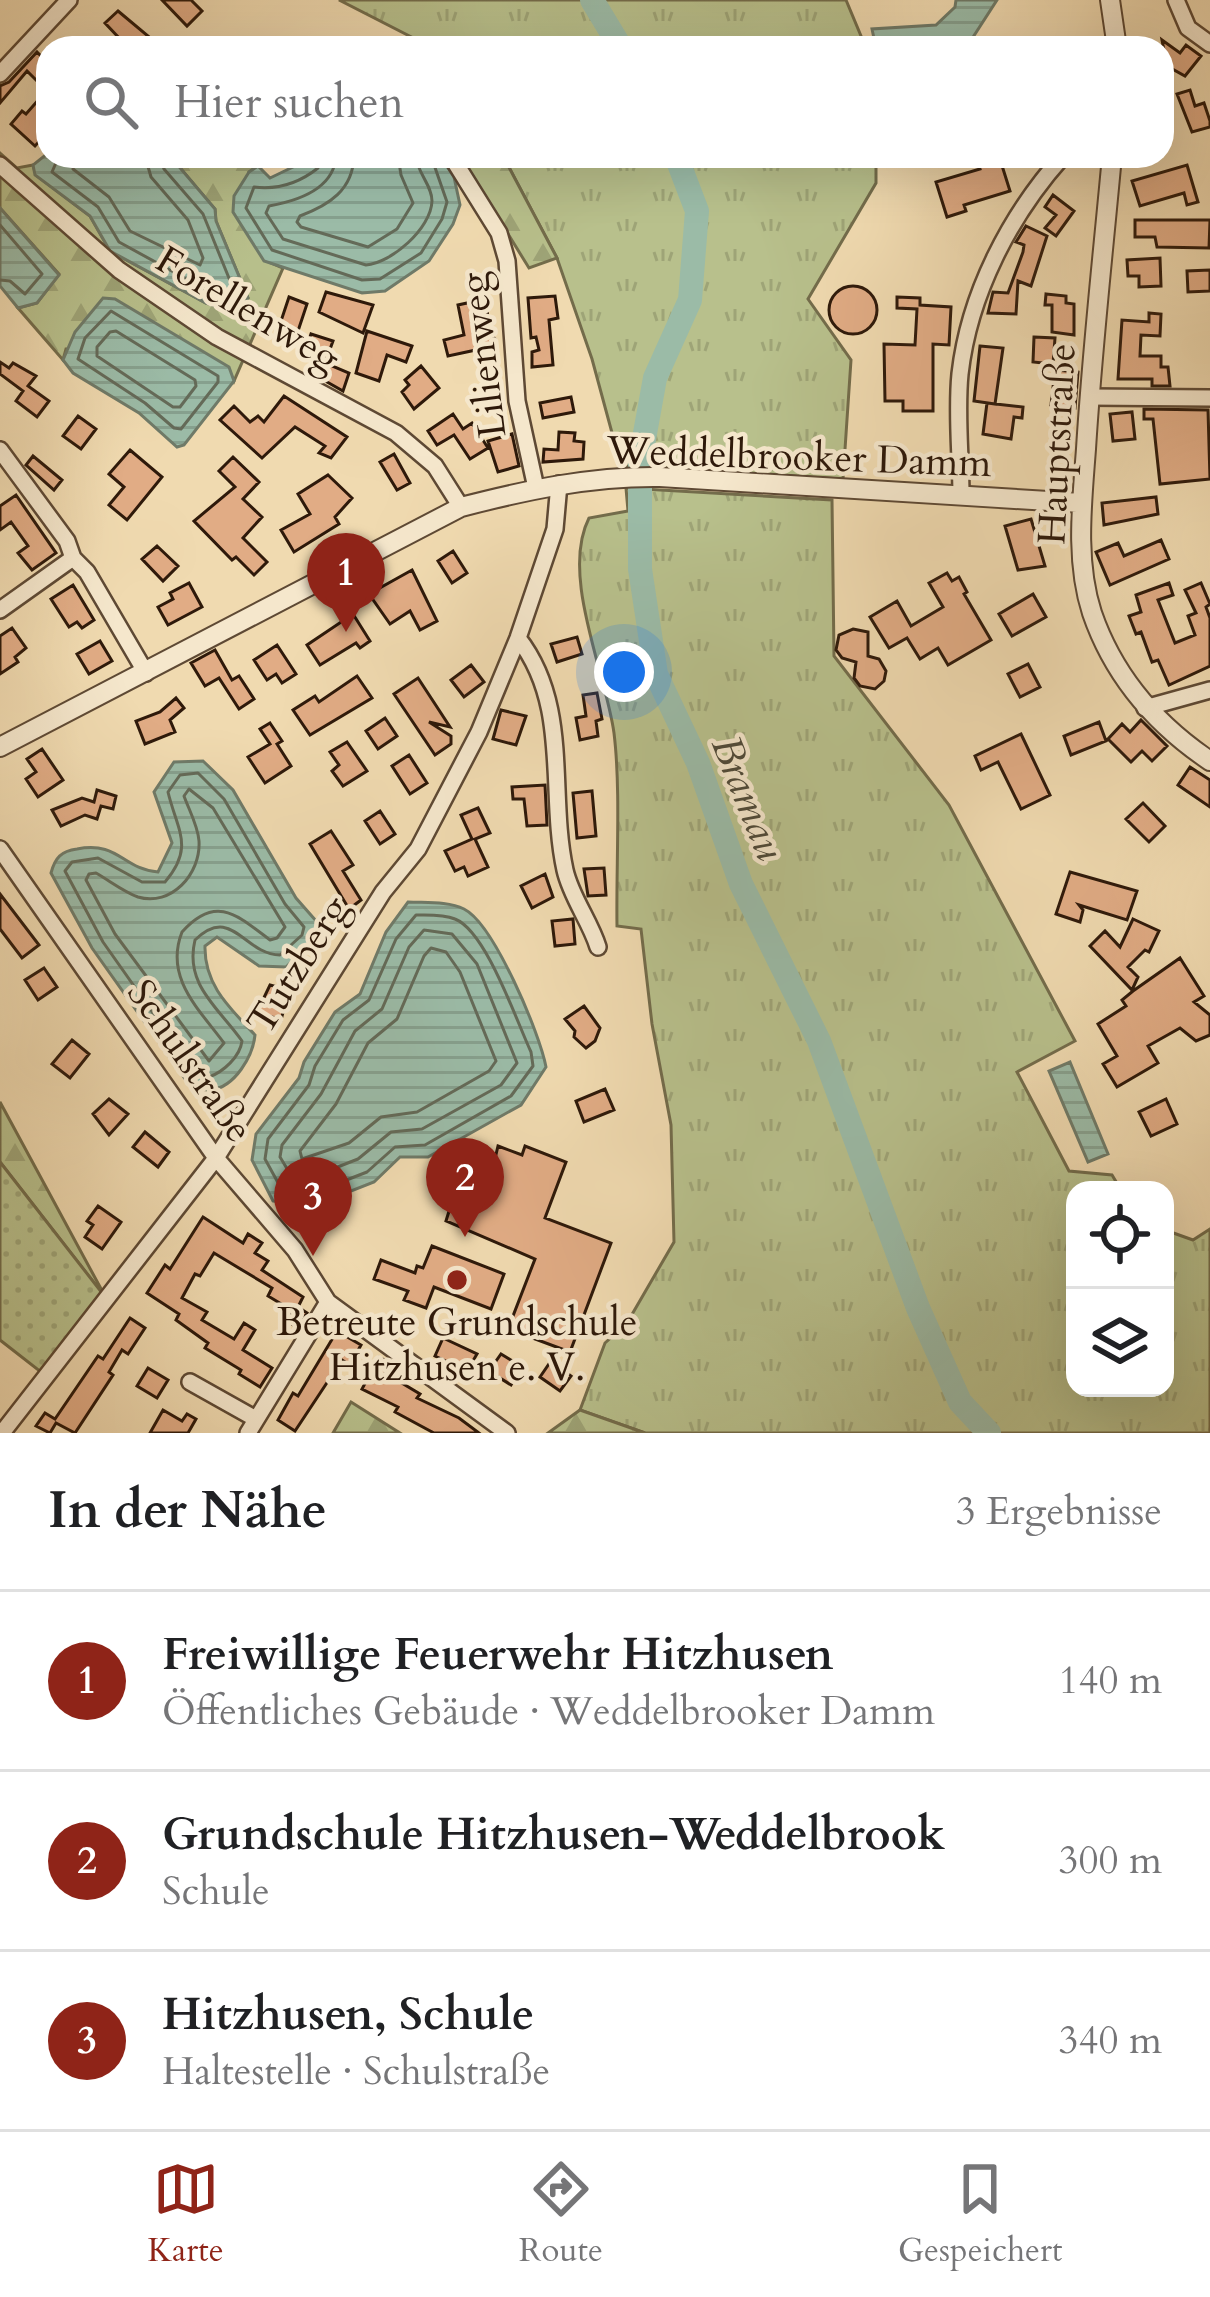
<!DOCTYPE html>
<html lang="de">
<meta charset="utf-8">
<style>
:root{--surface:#fff;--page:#f6f6f6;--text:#202124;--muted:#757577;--line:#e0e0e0;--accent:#8f2418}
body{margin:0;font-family:Cardo,serif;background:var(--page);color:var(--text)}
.controls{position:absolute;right:36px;bottom:36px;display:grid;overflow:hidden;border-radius:24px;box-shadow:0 12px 48px #0002}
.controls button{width:108px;height:108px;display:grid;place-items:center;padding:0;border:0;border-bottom:3px solid var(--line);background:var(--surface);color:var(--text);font:60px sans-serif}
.you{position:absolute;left:624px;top:672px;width:42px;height:42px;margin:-30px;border:9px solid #fff;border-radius:50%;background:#1a73e8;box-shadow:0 0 0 18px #1a73e833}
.badge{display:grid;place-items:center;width:78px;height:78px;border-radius:50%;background:var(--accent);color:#fff;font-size:39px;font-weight:700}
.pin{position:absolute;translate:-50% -99px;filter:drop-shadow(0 3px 6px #0008)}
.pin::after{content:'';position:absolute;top:63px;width:42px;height:36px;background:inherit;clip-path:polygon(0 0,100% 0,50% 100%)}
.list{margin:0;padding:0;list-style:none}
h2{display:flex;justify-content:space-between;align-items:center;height:156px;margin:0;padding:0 48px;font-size:51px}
h2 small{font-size:39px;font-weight:400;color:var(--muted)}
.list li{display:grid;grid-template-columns:78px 1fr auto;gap:36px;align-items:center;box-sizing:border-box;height:180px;padding:0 48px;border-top:3px solid var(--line)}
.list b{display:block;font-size:45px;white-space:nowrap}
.list p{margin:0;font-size:39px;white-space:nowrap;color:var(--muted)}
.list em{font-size:39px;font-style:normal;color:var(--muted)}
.icon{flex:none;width:66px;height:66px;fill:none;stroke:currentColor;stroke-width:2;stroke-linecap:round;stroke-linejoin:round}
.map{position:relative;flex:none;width:1210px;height:1433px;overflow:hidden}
.search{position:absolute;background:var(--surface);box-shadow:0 12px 48px #0002;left:36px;right:36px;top:36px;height:132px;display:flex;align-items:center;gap:30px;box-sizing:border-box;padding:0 42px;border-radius:36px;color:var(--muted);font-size:45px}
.sheet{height:696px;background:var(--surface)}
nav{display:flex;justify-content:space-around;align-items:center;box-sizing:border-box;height:168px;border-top:3px solid var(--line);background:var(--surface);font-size:33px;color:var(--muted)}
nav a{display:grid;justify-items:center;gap:6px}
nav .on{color:var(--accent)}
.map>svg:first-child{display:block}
</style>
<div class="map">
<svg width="1210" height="1433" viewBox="0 0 1210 1433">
<defs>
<pattern id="grass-tufts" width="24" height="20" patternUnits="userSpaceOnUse" patternTransform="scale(3)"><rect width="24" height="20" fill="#b8c08c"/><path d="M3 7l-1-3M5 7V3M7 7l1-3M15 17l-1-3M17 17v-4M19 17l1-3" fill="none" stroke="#9ea477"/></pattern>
<pattern id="forest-firs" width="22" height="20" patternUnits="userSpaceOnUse" patternTransform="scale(3)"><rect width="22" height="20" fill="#b8c08c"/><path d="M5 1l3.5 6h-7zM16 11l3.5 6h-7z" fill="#9ea477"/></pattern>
<pattern id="park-dots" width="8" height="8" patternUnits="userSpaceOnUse" patternTransform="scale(3)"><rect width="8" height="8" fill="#b8c08c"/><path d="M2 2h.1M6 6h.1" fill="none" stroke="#9ea477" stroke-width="1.8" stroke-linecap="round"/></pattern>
<pattern id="water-rules" width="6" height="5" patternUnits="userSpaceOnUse" patternTransform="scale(3)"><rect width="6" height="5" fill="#9bbba7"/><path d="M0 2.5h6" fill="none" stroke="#86a08e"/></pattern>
</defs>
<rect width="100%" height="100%" fill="#f0dab0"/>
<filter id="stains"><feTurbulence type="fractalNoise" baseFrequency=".00167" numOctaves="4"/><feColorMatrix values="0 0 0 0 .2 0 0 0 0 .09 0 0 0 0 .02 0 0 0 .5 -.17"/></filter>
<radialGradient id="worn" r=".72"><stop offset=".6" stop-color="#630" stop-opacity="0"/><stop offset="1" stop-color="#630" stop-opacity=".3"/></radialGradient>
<path fill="url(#grass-tufts)" stroke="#736c4b" stroke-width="3" d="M339,0h507l20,48h-433z
M503,156h373v27l-68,116 43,61 -8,119 -222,-13 -29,-107 -35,-101z
M626,488l206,12 2,156 115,149 126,236 -58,31 52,99 43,4 9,15h-46v198h90v-158l28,10 17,-11v204h-565l-65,-23 25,-67 22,-20 47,-81 -3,-117 -19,-101 -11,-95 -24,-3c-1,-60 4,-136 -3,-193 -8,-60 -54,-158 -25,-215l39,-7z"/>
<path fill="url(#forest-firs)" stroke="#736c4b" stroke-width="3" d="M0,153l17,15 16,-3 3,10 54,41 20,35 96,52 30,9 12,-14 -32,-77 -1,-12 -45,-53h80l8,10 -9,6 15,88 19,8 -49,113c-20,-50 -122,-32 -168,-32l-3,11 -45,-52 19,-5 22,-29 -59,-66z
M460,156h43l54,102 -28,10z
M0,1102l106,196 -106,-136z
M351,1402l49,31h-67z
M580,1410l65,23h-97z"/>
<path fill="url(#park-dots)" stroke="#736c4b" stroke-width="3" d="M0,1162l106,136 -60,78 -46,-36z"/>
<path fill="url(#water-rules)" stroke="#6f7a68" stroke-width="3" d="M956,0h41l-31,48h-90l-4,-19 64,-4 19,-18z
M48,153v3h122l45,53 1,12 32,77 -12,14 -30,-9 -96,-52 -20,-35 -55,-41 -2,-10z
M316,156h124l14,21 6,28 -7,19 -24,37 -44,30 -23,2 -98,-32 -31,-49 1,-16 15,-24 9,-6 12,12z
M0,208l59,67 -22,28 -19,5 -18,-22z
M103,298l12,1 114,68 5,14 -50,64 -7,2 -38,-34 -66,-40 -10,-13 12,-28z
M203,761l30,29 63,108 21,24 -3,18 -28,27 -27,-1 -42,-29 -12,9c-1,39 25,62 50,89 -2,21 -20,52 -44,55 -7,1 -14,-2 -21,-4l-98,-138 -41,-75c4,-15 10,-22 26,-24 42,-8 45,20 81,23l14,-29 -18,-51 20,-30z
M408,902c18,1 40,-1 56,7 30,15 76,125 82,158l-25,38 -93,52h-28l-26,25 -66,26 -35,-7 -21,-41 4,-26 43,-56 5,-16 31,-50 25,-18 26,-62z
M1070,1062l38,92 -20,8 -39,-91z"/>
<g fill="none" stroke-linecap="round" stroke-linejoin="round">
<path stroke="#646a58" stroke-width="3" d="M59,156l-7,16 46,35 21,35 91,50 21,4 2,-8 -30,-74 -39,-45 -4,-13
M75,156l-2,13 36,28 21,34 70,34 3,-7 -15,-38 -37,-43 -6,-21
M321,156l-3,12c-20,16 -40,22 -64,19l-8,21 26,42 90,30 18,-1 41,-26 21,-34 5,-17 -16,-46
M336,156c-2,33 -39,45 -67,50l-3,7 17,26 83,26c25,-2 65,-36 66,-64 0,-16 -15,-28 -16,-45
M354,156c-1,34 -25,49 -54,60l-3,6 4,5 67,20 29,-18 16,-26 -12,-28 -3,-19
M0,225l42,49 -17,20 -15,-13 -10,-1
M111,311l107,65v6l-37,47 -7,-1 -29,-25 -67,-44 7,-21z
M116,331l79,49 1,6 -16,21h-7l-76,-51v-9l13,-15z
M198,773l26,26 61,105 19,23 -2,8 -22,20c-37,-1 -48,-51 -85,-15 -11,45 24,68 47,101 -2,16 -19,31 -33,36l-13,-3 -93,-132 -38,-71 7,-9 26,-4 44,24h23c30,-35 12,-52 3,-90l12,-17z
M189,789l24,19 72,119 -8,11 -7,2c-33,-25 -54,-46 -88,-8 -18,46 17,77 42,111l-15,18 -94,-127 -29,-54 3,-6 7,-1c14,8 28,19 42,24 33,10 63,-23 61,-56 -1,-15 -10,-31 -15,-45z
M416,915c12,0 27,-1 39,4 31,12 61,101 76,133l2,14 -22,30 -86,49 -30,2 -28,25 -59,23 -26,-5 -17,-31 3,-20 41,-54 6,-19 28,-46 26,-20 27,-61z
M424,930l28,4 25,30 40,99 -16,22 -79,44 -31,3 -33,27 -51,20 -15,-2 -12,-20 2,-12 39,-51 34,-63 27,-22 27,-62z
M431,948l15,4 14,20 36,89 -7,10 -72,41 -36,5 -32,26 -47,16 -2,-8 36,-47 32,-61 29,-24 27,-63z"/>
<path stroke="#9bbba7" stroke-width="24" d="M592,0l29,48
M676,156l21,55 -7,89 -35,78 -15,83v108l16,105 42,89 43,121 78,157 99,267 42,94 29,31"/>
</g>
<path fill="#e1ac85" stroke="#2e190a" stroke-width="3" d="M162,0h29l11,11 -15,15z
M118,11l30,25 -13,12h-24l9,-9 -15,-16z
M1162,40l18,13 6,-8 15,11 -16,20 -18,-10z
M37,52l11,11v7l-11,11 -10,-10 -27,32v-17l9,-4z
M48,89v43l-13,14 -24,-22 11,-13 4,3z
M1190,90l5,16 9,-3 6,18v6l-18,5 -15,-38z
M976,156h23l11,35 -46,14 2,6 -19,6 -11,-35 44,-13z
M1187,165l11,37 -11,3 -3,-12 -44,13 -8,-25z
M1053,195l21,16 -18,25 -11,-8 11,-13 -11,-8z
M1135,220h75l-1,28 -52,-1 -2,-10h-20z
M1026,226l21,10 -16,50 -13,-5 -2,33 -28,-1 5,-21 15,1 15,-41 1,-7 -8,-3z
M1160,258l1,28 -22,1v-11h-11l-1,-16z
M1210,270v21l-22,1 -1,-21z
M829 310a24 24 0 1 1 48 0a24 24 0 1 1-48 0Z
M326,292l47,13 -10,28 -44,-21z
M1046,294l20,2v7l8,1v31l-22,-3v-27h-7z
M555,296l3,22 -9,2 4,45 -21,2v-15l7,-2 -3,-13 -5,1 -3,-40z
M289,297l18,7 -10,30 -18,-7z
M897,297l23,1v7l31,2 -2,38 -16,-1v67h-30v-10h-18l-1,-57 31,1 2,-36 -20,-1z
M485,299l3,18 -11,2 18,20 -10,9 -37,8 -4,-16 20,-5 -6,-30z
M1149,313l12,1 -1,22 -19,-1 -1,21h21v11h7l2,19h-18v-7h-34l4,-59 27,2z
M367,331l45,15 -6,16 -19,-7 -8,26 -23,-8z
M311,334l22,7 -8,22 24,10 -6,18 -30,-17 9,-9 -19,-7z
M1034,337l21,1 -2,26 -20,-2z
M980,346l23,2 -8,56 -21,-3z
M0,362l9,6 4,-5 23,13 -8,10 21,15 -12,16 -21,-16 7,-10 -23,-17z
M421,366l18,22 -25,21 -12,-17 7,-7 -4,-5z
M1055,370l23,2 -3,36 -24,-3z
M284,396l63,41 -16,21 -12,-5 6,-7 -30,-19 -33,31 -42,-38 14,-14 16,16 8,-6 6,6z
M571,397l3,15 -31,6 -3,-15z
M987,403l36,4 -1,11 -8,-1 -3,22 -28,-5z
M1144,409l64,1 2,69 -50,5 -7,-65h-9z
M1132,412l3,27 -22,2 -3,-27z
M453,414l10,15 9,-6 16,25 -18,11 -16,-24 -17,10 -9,-14z
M78,416l18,13 -15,20 -18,-13z
M559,432l16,1 -1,8 10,1 -1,17 -40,3 1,-13 14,1z
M512,434l7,32 -21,6 -10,-31z
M130,450l32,27 -35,43 -18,-15 15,-18 -15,-13z
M394,454l16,29 -13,7 -17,-28z
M33,456l29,24 -8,10 -28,-25z
M233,457l26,25 -16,17 19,18 -19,21 24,24 -13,13 -18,-18 -4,3 -38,-39 41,-34 -16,-16z
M328,475l24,23 -17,19 4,7 -45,28 -13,-22 29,-16 -12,-20z
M16,495l40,58 -24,17 -14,-17 10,-7 -17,-24 -11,8v-24z
M1156,497l2,17 -54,11 -2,-22z
M1031,519l14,47 -27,4 -13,-44z
M1161,540l8,19 -59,26 -14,-33 22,-9 6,13z
M157,546l21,20 -15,15 -21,-22z
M453,551l14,22 -15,10 -14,-22z
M412,570l25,51 -17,9 -10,-19 -20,13 -21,-30z
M947,573l5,8 7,-4 8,15 -3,2 27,46 -43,25 -10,-17 -18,11 -13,-21 -18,10 -19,-31 27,-16 14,25 32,-19 -14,-24z
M189,583l13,24 -34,18 -10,-18 15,-8 -3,-6z
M1169,583l4,12 -15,5 17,43 20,-8 -7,-19 8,-3 -11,-23 16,-7 9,21 -4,3 4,11v48l-41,19 -11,-25 -6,2 -11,-30 -5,2 -7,-18 12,-4 -5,-17z
M73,585l21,35 -12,8 -5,-6 -8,5 -18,-28z
M1033,594l13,23 -34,19 -13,-22z
M353,614l17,27 -10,7 -4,-5 -36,22 -13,-20z
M12,628l14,20 -11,9 3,5 -18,12v-38z
M853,629l15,3v24l11,3 7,12 -2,10 -9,8 -15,-3 -6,-8 2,-16 -14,-4 -6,-8 3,-15z
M577,637l5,17 -25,8 -6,-18z
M100,641l12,20 -23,13 -12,-20z
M277,645l19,29 -14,9 -6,-9 -9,6 -13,-20z
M215,650l17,30 7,-4 15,23 -15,10 -20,-31 -14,8 -14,-23z
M1028,664l12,23 -20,10 -12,-23z
M471,665l13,17 -20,15 -13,-17z
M357,676l15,22 -62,37 -17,-25 22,-14 4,6z
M418,678l32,49 -21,-5 22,14v8l-16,11 -41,-61z
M597,693l5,26 -6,2 2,15 -18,4 -4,-22 10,-2 -3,-21z
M176,698l8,10 -14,12 5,12 -30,12 -9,-23 24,-9z
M501,710l25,6 -10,29 -23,-6z
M385,718l12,18 -19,13 -12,-18z
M1141,720l26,26 -15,15 -10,-10 -11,11 -23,-23 14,-15 8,8z
M1099,722l7,19 -35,14 -7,-19z
M270,723l12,18 -5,3 14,22 -26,17 -17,-26 22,-13 -10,-15z
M1021,734l29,61 -29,14 -23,-47 -17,8 -6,-14z
M347,742l20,29 -24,15 -11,-15 7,-6 -9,-13z
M42,749l21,31 -25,17 -12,-18 10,-7 -9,-13z
M409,755l18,28 -17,11 -18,-28z
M1190,767l20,13v27l-32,-22z
M545,785l2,40 -20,1 -3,-27h-11l-1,-12z
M97,790l19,6 -3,13 -12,-3 -4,13 -12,-4 -24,11 -9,-16 30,-12 12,4z
M592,791l4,45 -19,2 -4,-45z
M1143,803l22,23 -16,16 -23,-23z
M478,808l12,25 -15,6 13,28 -20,9 -4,-9 -9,4 -10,-20 27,-12 -11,-24z
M380,811l15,23 -15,10 -15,-23z
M331,831l22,34 -10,6 18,29 -12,9 -39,-65z
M604,868l2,27 -18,1 -4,-27z
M1070,872l67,19 -10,29 -48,-15 4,5 -3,12 -24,-8z
M545,874l8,23 -21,11 -11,-22z
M0,894l39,51 -17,13 -22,-29z
M573,919l2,25 -20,2 -3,-25z
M1133,919l26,12 -10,21 -4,-2 -17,17 10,10 -6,13 -42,-44 15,-15 15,16z
M1180,958l24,38 -10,6 16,13v20l-14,6 -16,-13 -32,18 10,17 -41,24 -14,-23 14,-8 -19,-32 28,-18 -4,-6 11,-9z
M44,968l13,19 -19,13 -13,-20z
M270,985l19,5 -8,30 -24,-8z
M584,1006l16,22 -5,13 -9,7 -12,-11 1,-6 -10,-12z
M72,1040l17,14 -19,24 -18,-14z
M605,1089l9,21 -30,12 -8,-21z
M109,1099l19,15 -19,21 -16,-21z
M1166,1099l11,25 -26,12 -12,-24z
M145,1132l24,20 -11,15 -25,-20z
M498,1146l24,9 3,-9 41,16 -21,56 66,25 -41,109 -62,-23 27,-70 -89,-38 4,-13 -6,-2 17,-38 29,12z
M98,1206l23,16 -19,27 -17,-12 8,-12 -6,-4z
M203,1217l40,26 5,-9 14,9 -7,10 13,8 -6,9 41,27 -5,10 9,6 -9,15 -11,-7 6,-10 -25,-15 4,-8 -58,-35 -14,23 -5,-2 -13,24 25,14 -5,8 32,19 10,-16 11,7 -12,20 29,18 -12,19 -21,-13 2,-4 -36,-22 3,-5 -32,-23 3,-6 -32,-21 18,-28 5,4z
M432,1246l72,28 -13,35 -57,-22 -8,21 -22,-8 4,-9 -34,-12 7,-19 34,13 2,-7 6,2z
M130,1318l15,10 -17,26 -6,-4 -13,22 4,3 -38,58 -19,-10 -6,10 -14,-7 9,-13 10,6 43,-63 5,3z
M337,1331l24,14 -11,20 -8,-5 -47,71 -17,-11 15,-27 5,3z
M443,1338l34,16 -10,17 -32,-15z
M501,1354l21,13 -11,18 -22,-14z
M379,1357l11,6 -5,10 35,21 -3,4 42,20 20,15h-45l-39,-21 3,-5 -36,-18z
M551,1361l20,15 -11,15 -20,-14z
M148,1368l20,12 -11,18 -20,-12z
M163,1410l19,11 5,-7 9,5 -8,14h-38z"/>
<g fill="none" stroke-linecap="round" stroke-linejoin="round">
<g stroke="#5e4934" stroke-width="20">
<path id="minor" d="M1176,0l12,28 22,16
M0,74l69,-74
M451,156l48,77 8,28 10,140 19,87
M0,165l119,105 98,67 179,96 39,33 26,41
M1089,397l121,1
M0,450l67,91 6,17 14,14 59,101
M961,496c0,-40 -5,-82 -1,-122 9,-80 50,-159 103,-218
M0,610l73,-52
M518,638c53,68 30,154 47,232 6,27 25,51 33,77
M1145,708l65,-18
M0,849l216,309 79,92 33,52 179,131
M190,1382l66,37
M2,1433l214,-275 167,-266 35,-43 61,-117 39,-94 37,-109 4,-45
M248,1433l80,-131"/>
</g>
<g stroke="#5e4934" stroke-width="22">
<path id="tertiary" d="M1110,0l7,48
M1112,156c-9,98 -20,195 -26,293 -4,54 -11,112 6,164 22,64 63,111 118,148
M0,747l461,-240c66,-17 130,-31 199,-30l421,26"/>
</g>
<use href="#minor" stroke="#f5e7cc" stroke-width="15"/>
<use href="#tertiary" stroke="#f5e7cc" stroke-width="18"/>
</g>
<circle fill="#8f2418" stroke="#f5e7cc" stroke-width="4.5" cx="457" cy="1280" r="12"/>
<g text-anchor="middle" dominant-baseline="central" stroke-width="9" stroke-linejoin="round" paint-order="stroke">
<g font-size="39" fill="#2e190a" stroke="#f5e7cc">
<text transform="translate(248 309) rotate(31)">Forellenweg</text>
<text transform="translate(483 355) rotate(-97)">Lilienweg</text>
<text transform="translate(1057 444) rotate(-87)">Hauptstraße</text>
<text transform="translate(799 457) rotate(2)">Weddelbrooker Damm</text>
<text transform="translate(298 965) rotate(-58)">Tutzberg</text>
<text transform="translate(190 1061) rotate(55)">Schulstraße</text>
</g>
<g font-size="39" fill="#2e190a" stroke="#f5e7cc">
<text x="457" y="1322">Betreute Grundschule<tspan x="457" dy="45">Hitzhusen e. V.</tspan></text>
</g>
<g font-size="42" font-style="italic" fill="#4f4a39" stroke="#f5e7cc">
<text transform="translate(748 798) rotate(68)">Bramau</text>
</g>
</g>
<rect width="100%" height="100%" filter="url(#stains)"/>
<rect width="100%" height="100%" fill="url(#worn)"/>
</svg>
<div class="controls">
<button><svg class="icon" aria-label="locate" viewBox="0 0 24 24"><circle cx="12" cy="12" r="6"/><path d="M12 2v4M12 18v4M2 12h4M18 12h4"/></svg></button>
<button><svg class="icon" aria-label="layers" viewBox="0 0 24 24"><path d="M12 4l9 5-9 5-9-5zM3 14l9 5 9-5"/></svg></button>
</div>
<div class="you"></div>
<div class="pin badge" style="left:346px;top:632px">1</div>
<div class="pin badge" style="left:465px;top:1237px">2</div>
<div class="pin badge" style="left:313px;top:1256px">3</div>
<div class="search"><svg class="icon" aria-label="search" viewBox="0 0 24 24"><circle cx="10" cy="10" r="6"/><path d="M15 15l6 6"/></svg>Hier suchen</div>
</div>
<section class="sheet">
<h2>In der Nähe<small>3 Ergebnisse</small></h2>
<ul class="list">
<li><span class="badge">1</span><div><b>Freiwillige Feuerwehr Hitzhusen</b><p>Öffentliches Gebäude · Weddelbrooker Damm</p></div><em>140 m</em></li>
<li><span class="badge">2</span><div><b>Grundschule Hitzhusen-Weddelbrook</b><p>Schule</p></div><em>300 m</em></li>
<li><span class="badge">3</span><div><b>Hitzhusen, Schule</b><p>Haltestelle · Schulstraße</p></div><em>340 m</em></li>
</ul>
</section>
<nav>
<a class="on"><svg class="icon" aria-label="map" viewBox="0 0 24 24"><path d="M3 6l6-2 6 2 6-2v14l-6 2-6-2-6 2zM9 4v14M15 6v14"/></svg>Karte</a>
<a><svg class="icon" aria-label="directions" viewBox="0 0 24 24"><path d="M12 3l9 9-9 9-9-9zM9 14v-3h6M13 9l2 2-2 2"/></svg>Route</a>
<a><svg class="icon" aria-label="saved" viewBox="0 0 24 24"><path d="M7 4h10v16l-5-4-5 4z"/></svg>Gespeichert</a>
</nav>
